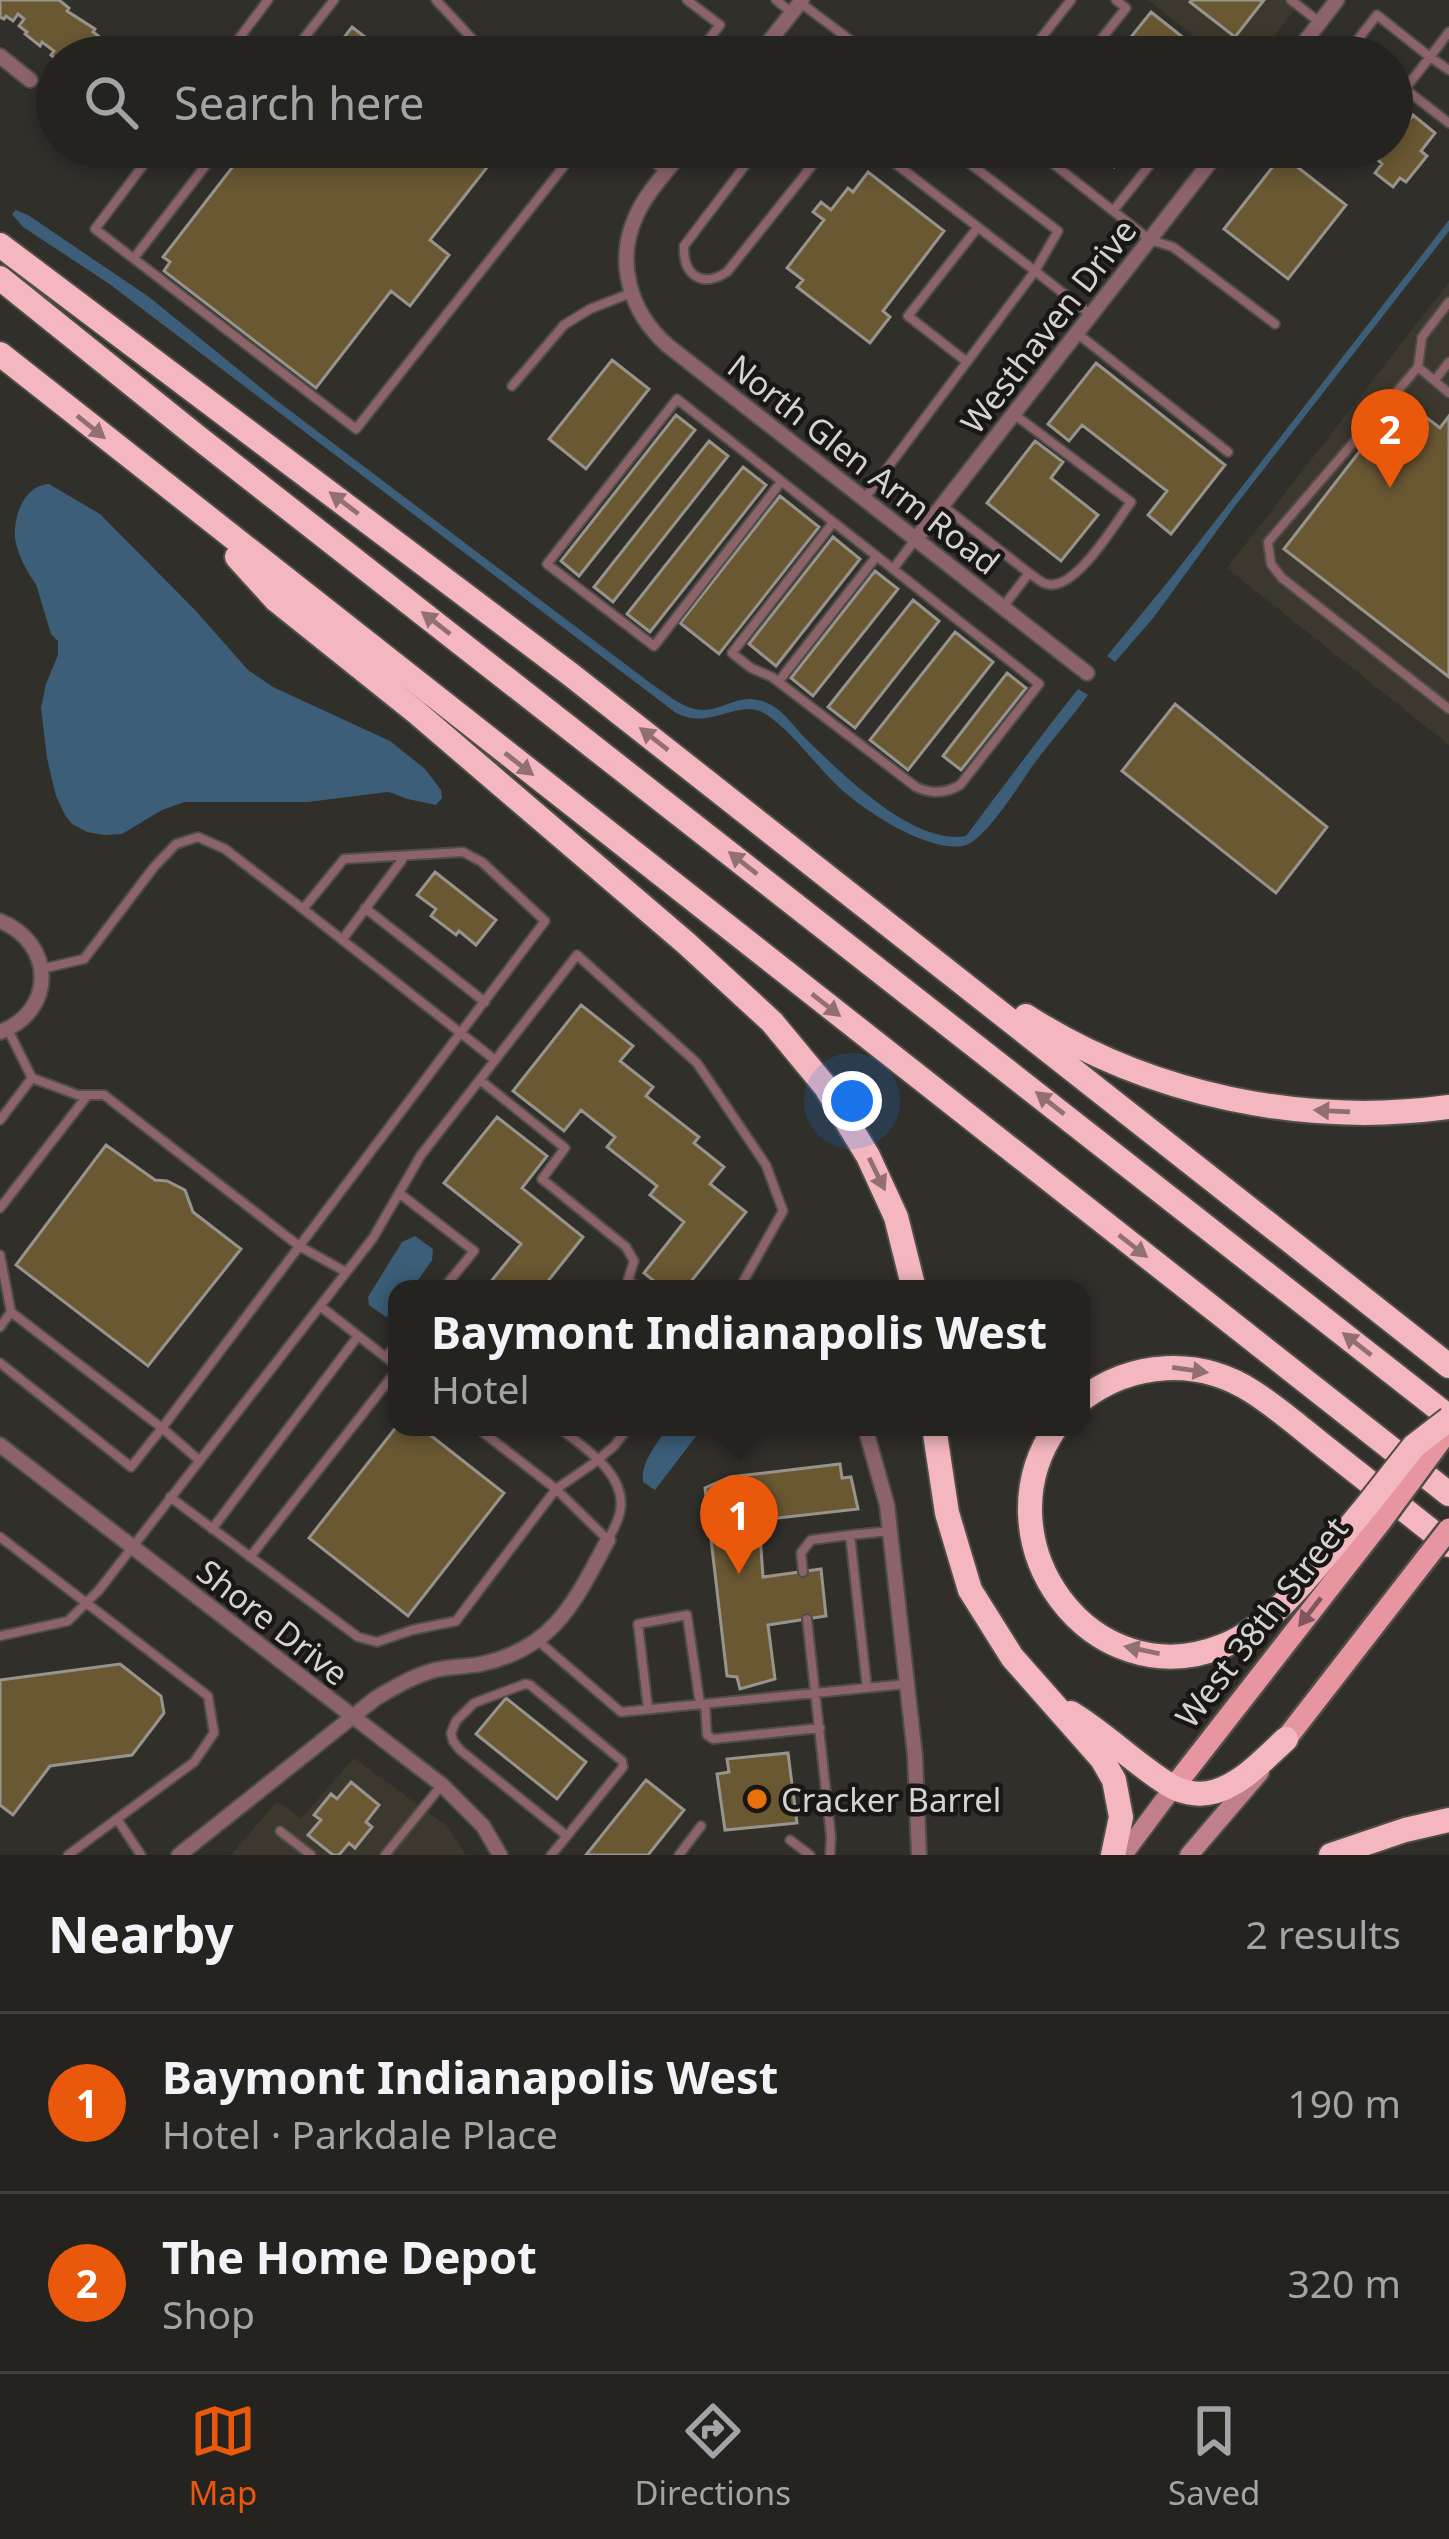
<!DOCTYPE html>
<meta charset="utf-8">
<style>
:root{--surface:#252320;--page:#2d2b29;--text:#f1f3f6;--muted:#a3a4a5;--line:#42403e;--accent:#ea580c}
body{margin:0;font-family:"Noto Sans",sans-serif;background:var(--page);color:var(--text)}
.you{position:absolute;left:852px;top:1101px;width:42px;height:42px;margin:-30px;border:9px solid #fff;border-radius:50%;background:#1a73e8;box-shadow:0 0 0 18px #1a73e833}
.badge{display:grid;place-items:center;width:78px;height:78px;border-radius:50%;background:var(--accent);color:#fff;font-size:39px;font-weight:700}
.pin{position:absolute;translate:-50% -99px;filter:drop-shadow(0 3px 6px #0008)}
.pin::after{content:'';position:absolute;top:63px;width:42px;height:36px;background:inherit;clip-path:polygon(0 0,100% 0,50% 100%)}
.popup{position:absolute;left:388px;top:1280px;width:702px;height:156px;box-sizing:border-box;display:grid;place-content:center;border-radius:24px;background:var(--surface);filter:drop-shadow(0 3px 9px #0005);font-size:39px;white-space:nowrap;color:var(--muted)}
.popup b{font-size:45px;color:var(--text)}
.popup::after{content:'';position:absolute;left:50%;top:100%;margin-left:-24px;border:24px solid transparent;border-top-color:var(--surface)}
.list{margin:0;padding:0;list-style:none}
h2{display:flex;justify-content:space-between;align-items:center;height:156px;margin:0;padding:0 48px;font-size:51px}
h2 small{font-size:39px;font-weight:400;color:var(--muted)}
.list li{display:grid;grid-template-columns:78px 1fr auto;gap:36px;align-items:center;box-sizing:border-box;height:180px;padding:0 48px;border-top:3px solid var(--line)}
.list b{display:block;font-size:45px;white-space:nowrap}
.list p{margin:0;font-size:39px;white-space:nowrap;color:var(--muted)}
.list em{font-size:39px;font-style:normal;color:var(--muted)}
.icon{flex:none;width:66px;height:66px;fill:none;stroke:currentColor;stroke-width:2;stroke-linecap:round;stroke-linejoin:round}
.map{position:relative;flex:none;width:1449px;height:1855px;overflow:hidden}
.search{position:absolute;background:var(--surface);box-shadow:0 6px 18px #0003;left:36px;right:36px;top:36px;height:132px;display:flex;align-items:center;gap:30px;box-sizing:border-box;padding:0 42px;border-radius:66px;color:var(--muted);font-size:45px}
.sheet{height:516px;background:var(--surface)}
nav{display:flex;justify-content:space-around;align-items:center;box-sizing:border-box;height:168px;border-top:3px solid var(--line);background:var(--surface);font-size:33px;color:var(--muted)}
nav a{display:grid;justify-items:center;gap:6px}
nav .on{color:var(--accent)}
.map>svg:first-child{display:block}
</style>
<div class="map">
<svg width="1449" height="1855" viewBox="0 0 1449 1855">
<rect width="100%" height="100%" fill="#312f2a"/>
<path fill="#3d382d" d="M1148,0h154l-44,57h-37z
M1449,282v463l-222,-177z
M354,1758l93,68 19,29h-235l46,-54 24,18z"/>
<path fill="#3c5e78" d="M16,210l12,5 121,82 127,103 377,285c14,9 32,25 49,25 26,0 40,-22 71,-4 12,7 22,22 32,32 35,34 108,108 161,98 37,-49 73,-98 112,-147l10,6c-18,25 -39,48 -57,73 -12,18 -46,71 -65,77 -34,10 -98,-32 -123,-54 -27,-24 -49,-59 -79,-78 -25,-15 -54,18 -88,0l-568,-430 -85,-56 -11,-13z
M1449,220v11l-214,275 -81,111 -39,45 -8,-6 64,-78z
M49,484l51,30 95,96 53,60 25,17 117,54 35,28 16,21 1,8 -6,7c-9,-2 -19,-4 -28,-6 -8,-2 -12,-6 -21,-7l-79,10h-124l-22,8 -40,24 -18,1 -17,-3 -15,-8 -7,-9 -9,-19 -9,-38 -6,-50 5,-24 12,-29v-14l-7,-7 -15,-50c-9,-11 -19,-31 -21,-46 -2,-23 10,-53 34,-54z
M415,1236l18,13 -1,11 -20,29h-15v21l-11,7 -17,-12 -1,-8 34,-55z
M668,1427h35l-48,63 -12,-8c-2,-21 14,-38 25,-55z"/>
<path fill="#6a5833" stroke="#97948e" stroke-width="3" d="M0,0h59l10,8 -2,3 28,18 -2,3 8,6 -5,7 3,2 -8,10h-34v3l-6,-5 3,-4 -12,-9 -2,4 -15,-12 2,-2 -8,-6 5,-7 -6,-5 -5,7 -7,-5 -2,3 -4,-2z
M1192,0h72l-29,37 -45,-35z
M1151,12l53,42 -2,3h-87z
M352,27l39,30h-62z
M1413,115l22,18 -14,18 6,5 -21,26 -6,-4 -7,9 -18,-14 7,-9 -4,-4 10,-13h4v-5z
M248,147h255l-73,93 19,15 -39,51 -19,-15 -75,97 -152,-117 6,-9 -7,-5z
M1089,147h41l-16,20z
M1282,155l64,50 -58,74 -64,-50z
M868,172l76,59 -61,80 7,6 -20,26 -73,-56 6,-7 -16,-12 37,-48 -11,-8 8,-10 10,8 17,-22 5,4z
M612,360l37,29 -63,80 -37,-30z
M1096,363l129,102 -54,69 -23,-19 19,-24 -85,-66 -13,16 -21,-17z
M1401,398l39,30 9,-12v261l-165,-128z
M676,415l19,15 -116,146 -18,-15z
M709,441l19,15 -115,146 -19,-15z
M1035,441l28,21 -12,16 47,37 -37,46 -74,-58z
M743,467l23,18 -116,147 -23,-18z
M780,496l39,31 -100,127 -39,-31z
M833,537l27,22 -84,107 -27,-22z
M875,571l23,18 -85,107 -22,-18z
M913,600l26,21 -84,107 -27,-21z
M955,632l38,30 -85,108 -38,-30z
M1007,673l19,15 -65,82 -18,-14z
M1175,704l152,123 -51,66 -154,-122z
M435,872l61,48 -20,25 -17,-14 -3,4 -25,-19 5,-7 -19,-14z
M581,1005l52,41 -13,15 33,26 -7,9 53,41 -5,6 30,24 -14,17 36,28 -61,77h-21l-20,-16 40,-51 -34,-27 7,-9 -50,-39 8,-10 -34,-27 -17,21 -51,-40z
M497,1117l50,39 -25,32 61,49 -39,49 3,3h-62l36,-45 -77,-61z
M106,1145l49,35 12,1 18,9 8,22 48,37 -93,117 -132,-101z
M397,1426l23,1 84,66 -96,123 -99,-78z
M840,1464l2,14 9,-1 7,32 -99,11 4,57 58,-8 5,47 -58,9 7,54 -35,10 -3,-12 -10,-1 -22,-188 25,-11z
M120,1664l41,32 3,17 -32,42 -82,11 -37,49 -13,-10v-125z
M506,1698l80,64 -29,37 -81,-65z
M788,1753l9,70 -72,7 -8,-56 12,-2 -2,-13z
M646,1780l38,30 -36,45h-62z
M351,1782l28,23 -13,17 6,5 -17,21 -6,-5 -10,12h-6l-25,-20 13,-15 -7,-5 17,-21 6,5z"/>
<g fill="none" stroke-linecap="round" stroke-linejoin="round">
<g stroke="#4e4d48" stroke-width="12">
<path id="service" d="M436,0l53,57
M687,0l33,25 -25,32
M776,0l15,12
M1291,0l27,21
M802,4l71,53
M225,57l43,-57
M289,57l45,-57
M828,57l17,-21
M1026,57l45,-57
M1087,57l39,-49 -10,-8
M1344,57l33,-42 53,42 19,-25
M1449,70l-19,-13 -25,32 44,34
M157,147l-62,82 261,200 223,-282
M634,147l31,24
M759,147l-75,99c-1,30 18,42 43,26l100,-125
M793,147l16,22
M897,147l-9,11 147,113 23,-40 -110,-84
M1032,147l118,93 23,7 102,77
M1113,211l51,-64
M134,258l86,-111
M1449,302l-27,35 -4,30 31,26
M1078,334l150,118
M967,362l-59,-46 70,-89
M1418,367l-150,175 3,22 11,14 167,131
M1435,380l14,-18
M512,386l52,-61 26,-16 41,-16
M1015,415l116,87c-16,22 -49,77 -75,82 -11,3 -18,-5 -27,-11
M781,482l-127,164 -107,-82 130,-165 216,170 22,-29
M865,498l170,-227 56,44
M943,506l86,67 -26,34
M832,524l-100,129 19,15 21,9 144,110c15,7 29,7 44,-2l79,-101 -146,-115
M779,681l97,-124
M365,908l120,94
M303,909l192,151
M342,940l63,-84
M41,969l43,-10 70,-92 22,-23 22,-7 27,12 78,60 41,-50 119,-7 19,10 63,59 -383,507 37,32
M32,1078l46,17h26l195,151 47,26
M480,1080l85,68 -23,31 84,68 8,14 -6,19 11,9
M0,1120l32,-42 -24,-48
M399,1193l75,58 -31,38
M0,1208l87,-112
M0,1255l11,57 -11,15
M320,1306l77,60
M386,1357l11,-13
M0,1363l131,104 31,-39 -151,-116
M476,1427l80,62 52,51c4,-8 10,-18 12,-28 8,-38 -37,-65 -62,-85
M170,1497l188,140 19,5 35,-12 44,-9 100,-132 38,-26 20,-17 15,-19
M212,1529l146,-193
M0,1537l208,159 6,37 -20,29 -126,93
M250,1557l147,-187
M803,1572l-2,-19 10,-13 39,-5
M807,1619l24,218 -1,18
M0,1636l68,-15 31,-31 274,-352 48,-83 156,-200 120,108 69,102 17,46 -44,78
M537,1640l84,72 285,-28
M867,1688l-17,-153 40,-4
M705,1704l2,31 6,4 107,-11
M648,1709l-10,-85 49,-9 13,89
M117,1819l24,36
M280,1831l31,24
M790,1840l20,15
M385,1855l56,-69
M551,1855l16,-19 56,-69 -1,-6 -92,-76 -5,-1 -51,19 -18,18 -5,12 2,8 7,9 107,86
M679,1855l22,-29"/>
</g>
<g stroke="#4e4d48" stroke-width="18">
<path id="minor" d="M0,56l30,24
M757,57l45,-57
M1293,57l44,-57
M686,147c-17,22 -39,44 -50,69 -21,46 -6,96 31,129l420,328
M916,539l306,-392
M0,921c55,22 56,90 0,111
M865,1427l22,78 28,251 4,99
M0,1445l442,340 41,41 17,29
M179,1855l197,-157c19,-11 37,-22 59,-28 15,-4 31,-3 46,-6 74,-16 94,-63 127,-124"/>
</g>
<g stroke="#4e4d48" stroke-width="22">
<path id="secondary" d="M1123,1855l50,-67
M1189,1855l71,-83"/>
</g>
<g stroke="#4e4d48" stroke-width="26">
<path id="primary" d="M1286,1739l142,-183
M1173,1788l209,-268"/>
</g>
<g stroke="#4e4d48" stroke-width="28">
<path id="motorway" d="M0,245l570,429 879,692
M0,278l195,157 1254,982
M0,354l1449,1140
M237,557l39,43 140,112 270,231 86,79 53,64 43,70 28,61 18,72
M1026,1016c123,79 278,111 423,91
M1081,1400c51,-39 118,-43 172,-8 25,16 49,37 73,56 41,32 82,65 123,97
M934,1427l13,86 23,77 42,67 90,102 12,21 7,37 -8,38
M1056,1427c-79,114 35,272 167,219 56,-22 104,-94 143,-139
M1071,1713c35,21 65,52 100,73 10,6 25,9 37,7 31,-5 56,-34 78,-54
M1331,1855l74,-25 44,-10"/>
</g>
<use href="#service" stroke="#8c6369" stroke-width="8"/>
<use href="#minor" stroke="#8c6369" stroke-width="14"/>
<use href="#secondary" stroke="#c08089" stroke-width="18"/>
<use href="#primary" stroke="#e895a2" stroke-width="21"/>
<use href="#motorway" stroke="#f4b7bf" stroke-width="24"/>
<g stroke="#4e4d48" stroke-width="26" stroke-linecap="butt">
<path id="primary-bridge" d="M1382,1520l67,-91
M1428,1556l21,-27"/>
</g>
<g stroke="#4e4d48" stroke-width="28" stroke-linecap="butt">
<path id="motorway-bridge" d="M1366,1507l48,-61 35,-27"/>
</g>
<use href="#primary-bridge" stroke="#e895a2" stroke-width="21"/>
<use href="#motorway-bridge" stroke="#f4b7bf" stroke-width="24"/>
</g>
<defs><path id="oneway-solid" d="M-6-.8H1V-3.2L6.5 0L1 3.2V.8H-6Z" transform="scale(3)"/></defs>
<g fill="#916f72">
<use href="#oneway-solid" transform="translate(91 427) rotate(39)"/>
<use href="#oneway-solid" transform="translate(344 503) rotate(-143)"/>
<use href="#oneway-solid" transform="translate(436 623) rotate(-142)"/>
<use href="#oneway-solid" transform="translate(654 739) rotate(-142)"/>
<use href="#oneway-solid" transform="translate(519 764) rotate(38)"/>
<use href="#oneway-solid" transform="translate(743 863) rotate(-142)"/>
<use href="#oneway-solid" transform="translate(826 1005) rotate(38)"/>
<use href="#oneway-solid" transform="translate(1050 1103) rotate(-142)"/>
<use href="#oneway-solid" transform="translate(1332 1111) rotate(-177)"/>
<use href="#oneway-solid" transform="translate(877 1174) rotate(64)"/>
<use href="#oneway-solid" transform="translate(1133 1246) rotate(38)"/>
<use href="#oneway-solid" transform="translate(1357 1344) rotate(-142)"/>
<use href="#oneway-solid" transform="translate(1190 1370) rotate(8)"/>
<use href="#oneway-solid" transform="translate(1142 1650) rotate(-168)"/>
</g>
<use fill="#80565c" href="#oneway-solid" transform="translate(1310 1612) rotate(128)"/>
<circle fill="#e8710a" stroke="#181715" stroke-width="4.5" cx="757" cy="1799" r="12"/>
<g text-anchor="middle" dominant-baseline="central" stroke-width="9" stroke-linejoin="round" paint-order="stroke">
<g font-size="33" fill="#d4d3d0" stroke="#181715">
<text transform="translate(1048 326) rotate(-52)">Westhaven Drive</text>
<text transform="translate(864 464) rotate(38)">North Glen Arm Road</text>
<text transform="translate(273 1622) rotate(38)">Shore Drive</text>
<text transform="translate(1261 1622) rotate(-52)">West 38th Street</text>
</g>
<g font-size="33" fill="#d4d3d0" stroke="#181715" text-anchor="start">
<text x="781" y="1799">Cracker Barrel</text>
</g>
</g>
</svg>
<div class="you"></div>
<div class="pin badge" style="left:739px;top:1574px">1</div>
<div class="popup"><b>Baymont Indianapolis West</b>Hotel</div>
<div class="pin badge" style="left:1390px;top:488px">2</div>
<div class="search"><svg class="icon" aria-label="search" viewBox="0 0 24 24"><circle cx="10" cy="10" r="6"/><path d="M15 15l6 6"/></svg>Search here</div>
</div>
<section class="sheet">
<h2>Nearby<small>2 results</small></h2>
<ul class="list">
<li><span class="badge">1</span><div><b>Baymont Indianapolis West</b><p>Hotel · Parkdale Place</p></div><em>190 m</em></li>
<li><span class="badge">2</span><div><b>The Home Depot</b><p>Shop</p></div><em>320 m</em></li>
</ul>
</section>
<nav>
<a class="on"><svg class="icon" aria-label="map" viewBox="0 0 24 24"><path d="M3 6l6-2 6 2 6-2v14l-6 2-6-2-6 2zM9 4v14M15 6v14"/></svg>Map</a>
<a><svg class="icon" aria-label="directions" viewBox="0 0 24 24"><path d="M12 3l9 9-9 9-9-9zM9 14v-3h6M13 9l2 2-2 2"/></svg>Directions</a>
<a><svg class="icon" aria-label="saved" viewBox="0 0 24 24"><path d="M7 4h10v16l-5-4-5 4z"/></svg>Saved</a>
</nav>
